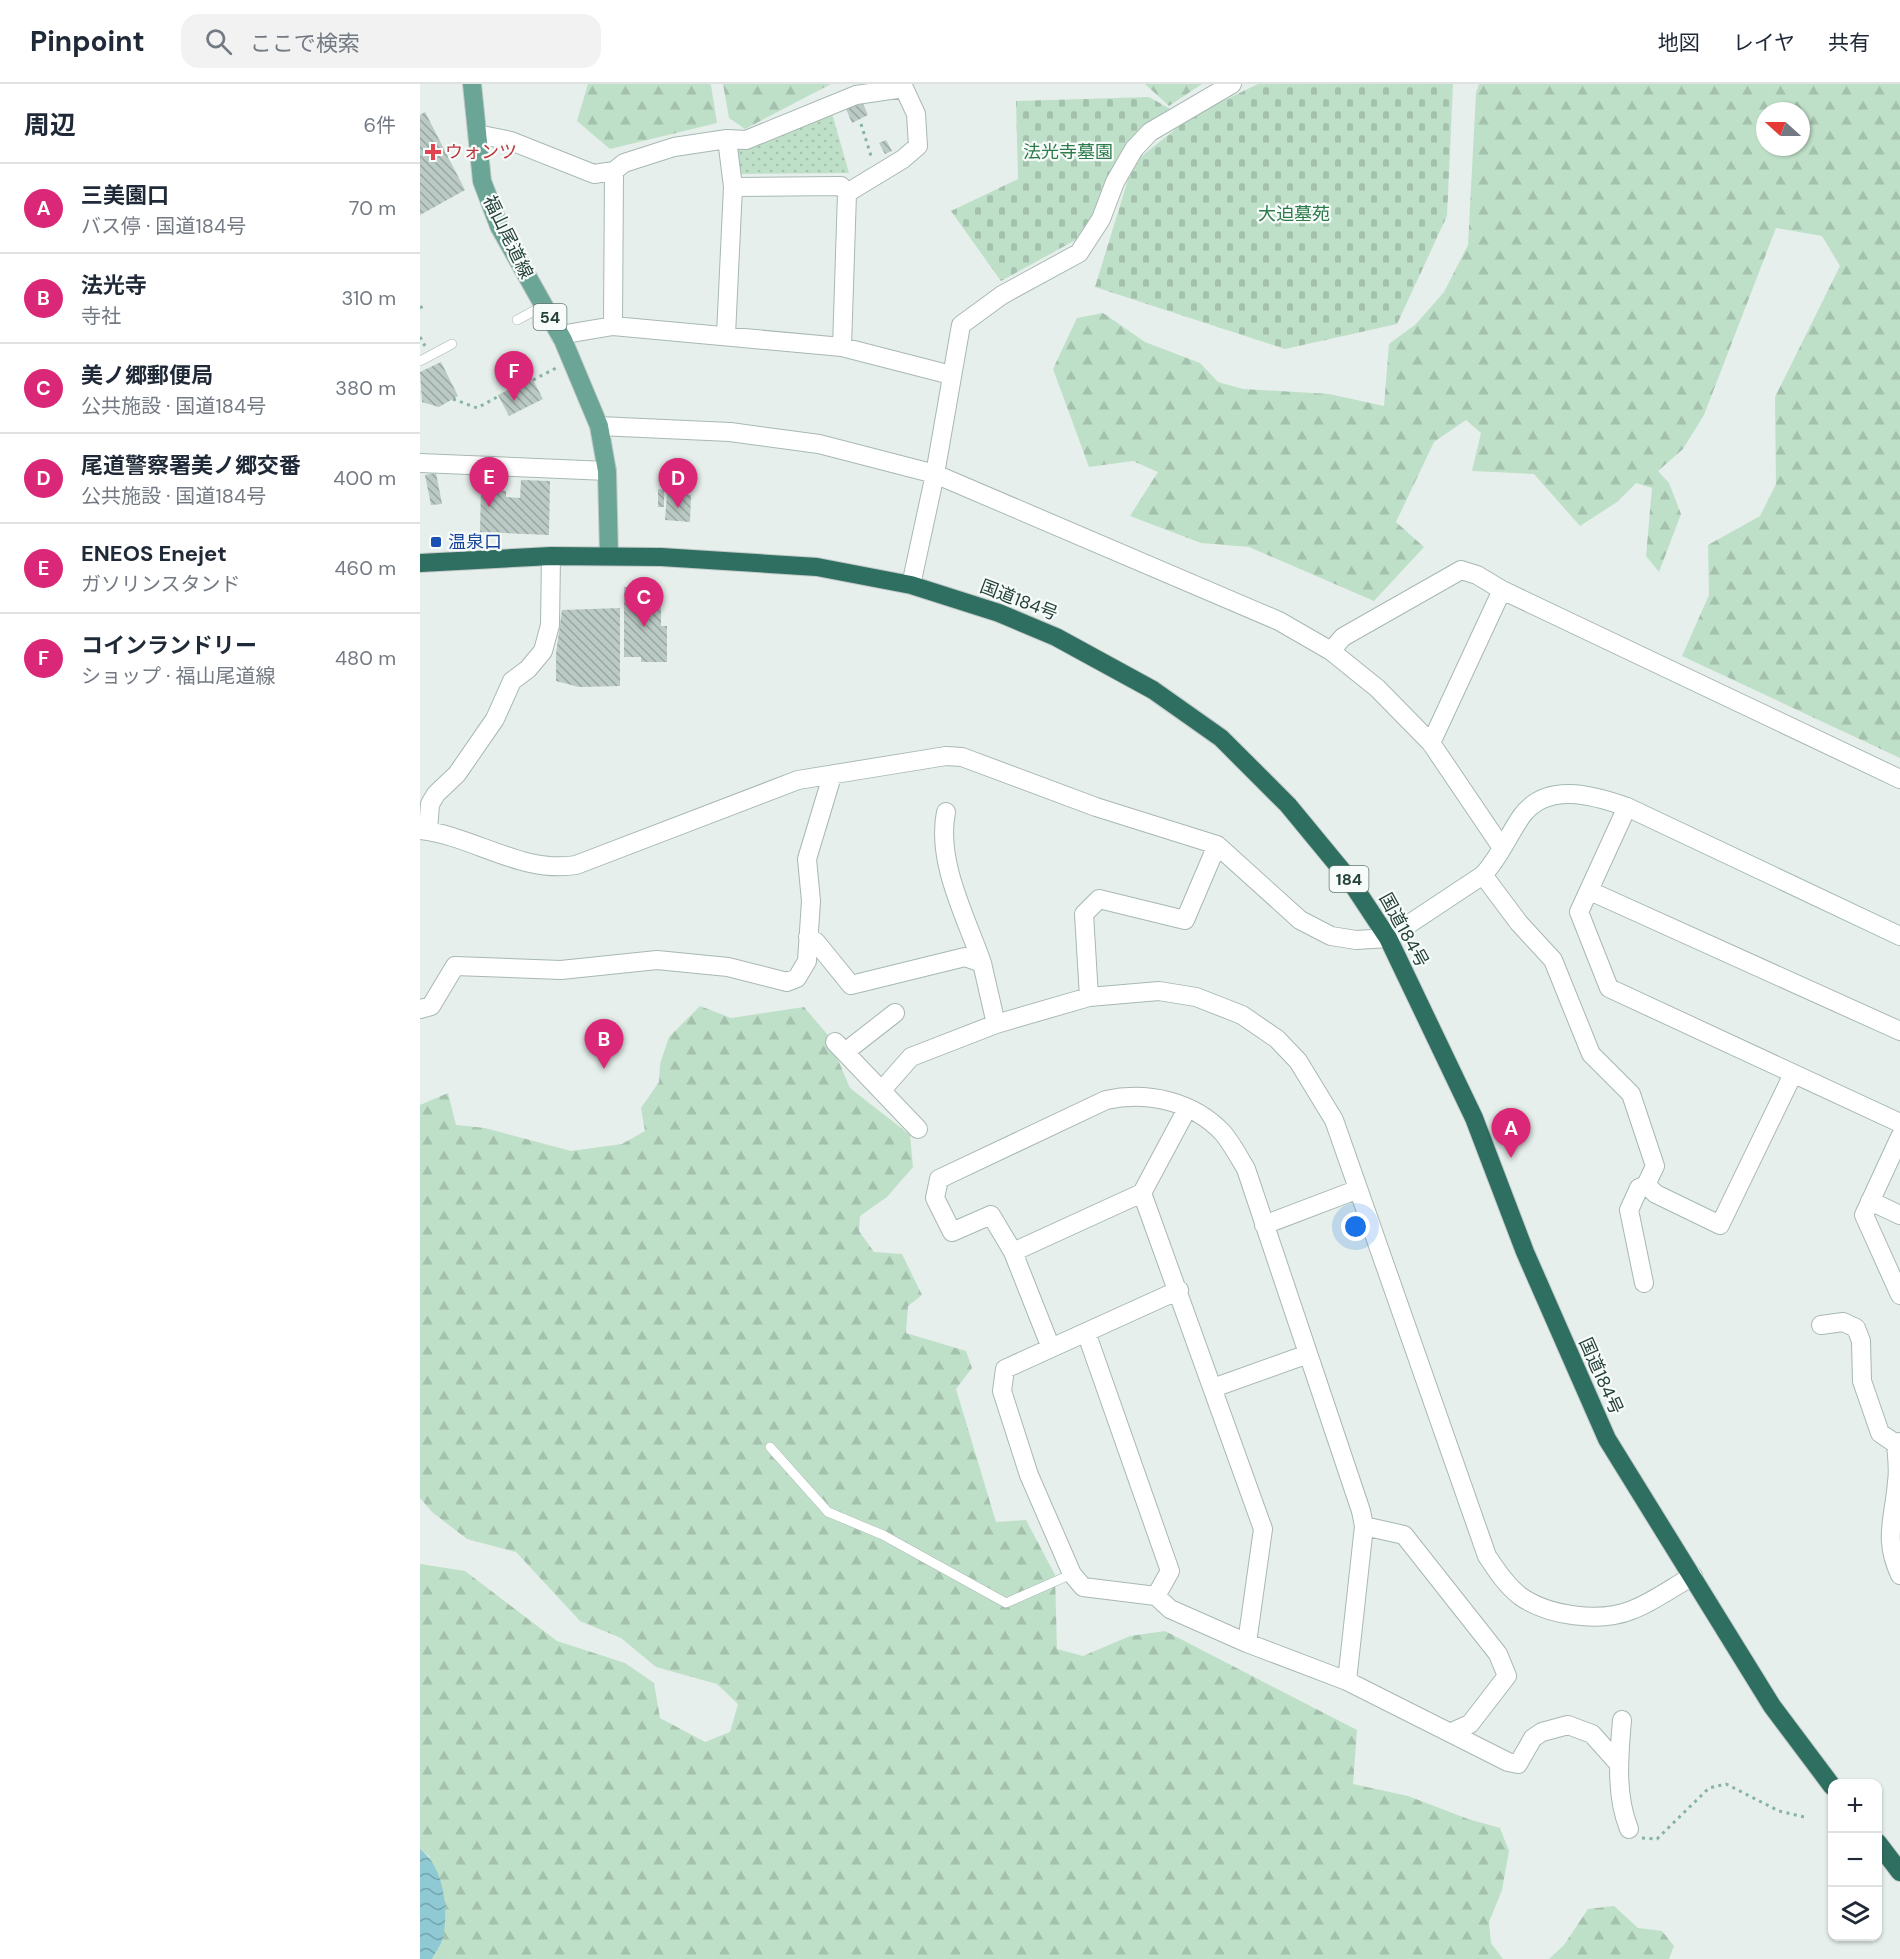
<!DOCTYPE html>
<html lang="ja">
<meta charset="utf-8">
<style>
:root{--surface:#fff;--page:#f2f2f3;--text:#1f2937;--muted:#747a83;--line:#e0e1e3;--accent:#db2777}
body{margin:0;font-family:"DM Sans","Noto Sans JP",sans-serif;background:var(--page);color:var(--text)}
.controls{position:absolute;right:18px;bottom:18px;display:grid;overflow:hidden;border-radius:12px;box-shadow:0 2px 4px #0004}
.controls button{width:54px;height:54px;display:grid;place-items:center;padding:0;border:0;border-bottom:2px solid var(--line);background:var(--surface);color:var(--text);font:30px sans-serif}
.compass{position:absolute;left:1336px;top:18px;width:54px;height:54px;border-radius:50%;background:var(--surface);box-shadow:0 2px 4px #0004;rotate:291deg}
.you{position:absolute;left:936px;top:1143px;width:21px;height:21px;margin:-15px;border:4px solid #fff;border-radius:50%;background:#1a73e8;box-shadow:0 0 0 9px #1a73e833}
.badge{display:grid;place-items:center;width:39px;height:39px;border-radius:50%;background:var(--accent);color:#fff;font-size:20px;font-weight:700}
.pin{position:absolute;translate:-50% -50px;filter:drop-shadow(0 2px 3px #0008)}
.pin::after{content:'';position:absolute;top:32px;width:21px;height:18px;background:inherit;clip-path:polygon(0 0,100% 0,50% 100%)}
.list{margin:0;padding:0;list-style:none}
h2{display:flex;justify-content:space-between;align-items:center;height:78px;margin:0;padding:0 24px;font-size:26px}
h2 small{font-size:20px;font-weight:400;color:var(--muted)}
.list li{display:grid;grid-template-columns:39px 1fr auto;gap:18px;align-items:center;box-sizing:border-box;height:90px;padding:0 24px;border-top:2px solid var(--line)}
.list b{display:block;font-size:22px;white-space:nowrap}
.list p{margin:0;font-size:20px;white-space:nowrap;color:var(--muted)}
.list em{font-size:20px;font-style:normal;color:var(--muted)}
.icon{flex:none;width:33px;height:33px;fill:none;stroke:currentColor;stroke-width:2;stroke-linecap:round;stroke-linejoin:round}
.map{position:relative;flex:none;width:1480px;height:1875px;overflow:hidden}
header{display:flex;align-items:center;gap:36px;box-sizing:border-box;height:84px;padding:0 30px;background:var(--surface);border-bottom:2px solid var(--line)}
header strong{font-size:28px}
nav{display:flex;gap:33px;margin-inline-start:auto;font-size:21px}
.search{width:420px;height:54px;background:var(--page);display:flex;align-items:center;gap:15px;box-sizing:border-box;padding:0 21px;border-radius:18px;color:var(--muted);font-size:22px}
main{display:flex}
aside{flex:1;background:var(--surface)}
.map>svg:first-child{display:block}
</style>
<header>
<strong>Pinpoint</strong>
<div class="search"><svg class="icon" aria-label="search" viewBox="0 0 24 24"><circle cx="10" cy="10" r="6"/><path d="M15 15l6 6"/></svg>ここで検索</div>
<nav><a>地図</a><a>レイヤ</a><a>共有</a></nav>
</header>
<main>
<aside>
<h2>周辺<small>6件</small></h2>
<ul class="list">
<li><span class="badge">A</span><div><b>三美園口</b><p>バス停 · 国道184号</p></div><em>70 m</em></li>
<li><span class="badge">B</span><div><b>法光寺</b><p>寺社</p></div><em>310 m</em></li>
<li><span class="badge">C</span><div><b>美ノ郷郵便局</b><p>公共施設 · 国道184号</p></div><em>380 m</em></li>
<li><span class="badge">D</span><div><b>尾道警察署美ノ郷交番</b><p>公共施設 · 国道184号</p></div><em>400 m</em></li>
<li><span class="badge">E</span><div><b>ENEOS Enejet</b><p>ガソリンスタンド</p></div><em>460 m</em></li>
<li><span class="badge">F</span><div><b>コインランドリー</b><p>ショップ · 福山尾道線</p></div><em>480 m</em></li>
</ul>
</aside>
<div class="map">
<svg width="1480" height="1875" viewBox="0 0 1480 1875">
<defs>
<pattern id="forest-firs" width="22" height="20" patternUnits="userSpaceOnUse" patternTransform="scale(1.5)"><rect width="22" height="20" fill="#bfe0c8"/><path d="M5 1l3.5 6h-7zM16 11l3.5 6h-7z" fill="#a4c1ad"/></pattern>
<pattern id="cemetery-stones" width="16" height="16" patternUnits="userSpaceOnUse" patternTransform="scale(1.5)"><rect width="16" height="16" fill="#bfe0c8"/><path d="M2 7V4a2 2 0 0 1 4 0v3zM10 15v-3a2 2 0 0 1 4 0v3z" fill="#a4c1ad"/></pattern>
<pattern id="park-dots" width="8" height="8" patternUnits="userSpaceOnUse" patternTransform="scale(1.5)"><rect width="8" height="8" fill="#bfe0c8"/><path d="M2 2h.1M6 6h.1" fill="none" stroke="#a4c1ad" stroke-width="1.8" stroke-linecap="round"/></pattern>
<pattern id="water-waves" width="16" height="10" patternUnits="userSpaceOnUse" patternTransform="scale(1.5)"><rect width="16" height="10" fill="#8ec9d4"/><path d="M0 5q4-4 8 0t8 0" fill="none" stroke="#74a5ad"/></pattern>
<pattern id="building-back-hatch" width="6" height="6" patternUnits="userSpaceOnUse" patternTransform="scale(1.5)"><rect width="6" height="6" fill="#bbcac4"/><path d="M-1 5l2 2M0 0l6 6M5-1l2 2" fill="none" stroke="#98a6a0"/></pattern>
</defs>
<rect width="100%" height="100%" fill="#e6efeb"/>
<path fill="url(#forest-firs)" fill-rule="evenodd" d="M168,0h121l2,1 6,38 -107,26 -33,-28z
M303,0h108l-86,45 -16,-11z
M725,0h57l-33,22z
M1059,0h421v674l-218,-102 27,-61 -1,-50 52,-29 16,-32 -1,-87 65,-131 -18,-30 -46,-8 -72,187 -21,34 -25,22 11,12 12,31 -22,58 -13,-16 6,-68 -16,-5 -19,19 -37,24 -46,-52 -62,-3 9,-38 -15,-13 -32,22 -38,80 28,25 -50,54 -125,-54 -48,-4 -71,-27 28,-44 -25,-11 -44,6 -36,-98 24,-51 26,-5 42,29 55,21 18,19 25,7 86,5 55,12 5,-62 27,-20 28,-32 24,-47 8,-152zM1345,27h36v36h-36z
M280,922l31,12 73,-11 23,27 23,54 60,47 3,32 -26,30 -27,19 -1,15 15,21 28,2 20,41 -14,11 -2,27 60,18 6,17 -16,21 40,133 30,-2 29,55 2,74 26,7 47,-20 35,-5 192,99 -4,54 55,12 60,23 32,9 9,23 -7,39 -13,32 2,21 12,16h-1071l11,-20 -14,-83 -9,-7v-285l45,7 92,70 68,22 29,20 6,35 45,24 25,-10 8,-28 -21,-20 -61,-17 -35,-29 -41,-17 -64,-69 -49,-13 -35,-27 -12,-14v-393l28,-12 8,32 29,3 86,23 51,-7 23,-13 -4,-23 18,-26 1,-18 9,-27z
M1194,1822l24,22 24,3 12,15 -5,13h-120l15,-14 24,-36z"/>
<path fill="url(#cemetery-stones)" d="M838,0h195l-6,132 -50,108 -112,25 -190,-62 38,-124 59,-47z
M729,13l25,14 -67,75 -26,51 -80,44 -50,-70 67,-32 -2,-78z"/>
<path fill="url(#park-dots)" d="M411,26l18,63 -111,1 -2,-29z"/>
<path fill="url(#water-waves)" d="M0,1765c24,18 29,60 23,89 -2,7 -8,15 -11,21h-12z"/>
<path fill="url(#building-back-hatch)" d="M441,15l7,16 -16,8 -8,-19z
M5,28l40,78 -45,25v-100z
M466,56l6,11 -7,3 -6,-11z
M21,278l17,34 -19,11 -17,-5 -2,-30z
M112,294l11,21 -34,17 -11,-21z
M16,389l6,31 -11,1 -6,-30z
M101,396l29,1 -1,54 -69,-3 1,-43 25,2v6l14,1z
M238,405l6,1v17h-6z
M247,410l24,1 -1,27 -25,-2z
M204,503h17l-1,8h21v31h6v36h-26v-5h-17z
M200,524v78l-41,1 -23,-6v-27l6,-44z"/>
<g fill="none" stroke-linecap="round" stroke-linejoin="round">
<g stroke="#a8b8b2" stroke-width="10">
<path id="lane" d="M97,236l26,-14
M0,277l32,-17
M350,1363l58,65 55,23 123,68 66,-29"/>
</g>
<g stroke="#a8b8b2" stroke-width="20">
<path id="street" d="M57,50l34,7 83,33 20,-3 10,-8 50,-16 53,-8 19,1 110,-45 48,-7 12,26 2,32 -15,13 -56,34
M313,103l108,-1 6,7 -5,154
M193,242l1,-155
M140,251l53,-9 229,21 109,28
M306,251l7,-148 -6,-48
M179,342l131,6 89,12 116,30 344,147 52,30 46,37 54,55 71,105
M0,379l187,8
M491,501l24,-111 26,-149 41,-30 77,-42 22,-34 14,-37 19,-33 16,-17 82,-48
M911,567l12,-14 118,-67 16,5 25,15 398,189
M1011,659l71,-153
M1207,723l-48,105 30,76 291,135
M526,728c-10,50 20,105 36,151
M0,746c54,6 101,44 156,35l222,-85 148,-24 16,1 134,50 121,38 83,75 31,16 25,4 32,-2
M8,747l2,-27 6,-10 21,-20 38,-55 17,-38 16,-12 15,-18 7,-26 1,-69
M1063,791l36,48 34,37 38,94 40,40 24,72 -9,19 10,9 64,31 73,-151
M1170,807l310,140
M388,853l8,5 35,43 114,-28 17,6 14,61
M669,913l-5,-83 15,-15 86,21 32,-75
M0,925l11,-3 24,-40 106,4 96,-10 71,7 59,15 10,-4 10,-17 4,-60 -4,-42 25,-83
M415,958l83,87
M425,968l50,-39
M462,1006l29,-33 85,-33 93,-27 70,-6 37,6 46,18 35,24 21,22 36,59 153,436c10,15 19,29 33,40 28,20 80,27 112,14 21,-8 41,-23 61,-34
M767,1025l-45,84 121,336 -16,114
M1480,1053l-36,78 36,80
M1450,1117l30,14
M844,1141l92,-35
M593,1168l129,-59
M1224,1199l-15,-73 10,-22 7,-3
M759,1206l-174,79 -3,22 27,84 43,99 11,13 73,9 14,13 77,34 100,38 161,81 10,2 15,-26 9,-6 26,-7 24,9 26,29
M1401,1241l22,-3 13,6 5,13 1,40 18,52 16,11
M666,1248l84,239 -14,25
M631,1264l-38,-96 -22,-37 -39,17 -17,-34 4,-19 167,-79c41,-9 87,1 117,33 9,11 16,24 23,36l115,342 3,15 -17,155
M793,1304l95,-34
M1480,1358l-4,2c1,13 3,26 1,38 -3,38 -14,56 3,93
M944,1442l40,9 94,119 9,22 -37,48 -18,8
M1202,1636c-3,36 -7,74 7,109"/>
</g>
<g stroke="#a4bbb3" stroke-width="20">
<path id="secondary" d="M968,854l95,-63c16,-17 25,-39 38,-58 25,-36 72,-22 106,-10l273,129"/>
</g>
<g stroke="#c2cac8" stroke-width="20">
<path id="primary" d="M52,0l10,97 17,45 64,114 36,86 8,45 2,85"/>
</g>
<g stroke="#c2cac8" stroke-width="20">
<path id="highway" d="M0,479l131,-7 110,1 156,10 94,18 88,28 57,24 97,53 68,48 67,67 61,74 39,59 86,180 51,134 82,187 165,267 60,80
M1458,1759l22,29"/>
</g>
<path stroke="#86b3a5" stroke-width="3" stroke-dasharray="3 4.5" stroke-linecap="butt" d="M441,40l11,35
M0,224l3,-2
M0,253l5,9
M113,296l25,-13
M33,315l24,9 22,-12
M1222,1754l15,1 52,-51 17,-4 53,27 29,7"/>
<use href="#lane" stroke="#fff" stroke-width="9"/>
<use href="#street" stroke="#fff" stroke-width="18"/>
<use href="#secondary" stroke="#fff" stroke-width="18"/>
<use href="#primary" stroke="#6aa596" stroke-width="18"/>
<use href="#highway" stroke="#2f6f62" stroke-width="18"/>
</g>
<path fill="#e0444e" stroke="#f7fbf9" stroke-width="2" d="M10 59h6v6h6v6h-6v6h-6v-6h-6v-6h6z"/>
<rect fill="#1a4fb4" stroke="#f7fbf9" stroke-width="2" x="10" y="452" width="12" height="12" rx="3"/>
<g text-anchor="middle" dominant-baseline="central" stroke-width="4.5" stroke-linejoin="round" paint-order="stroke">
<g fill="#f7fbf9" stroke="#637a73" stroke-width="1.5">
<rect x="113.5" y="220" width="33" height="26" rx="4.5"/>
<rect x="909.5" y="782" width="39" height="26" rx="4.5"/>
</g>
<g font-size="16" font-weight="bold" fill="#24423a">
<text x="130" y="233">54</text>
<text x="929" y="795">184</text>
</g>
<g font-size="18" fill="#be3a42" stroke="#f7fbf9" text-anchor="start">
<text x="25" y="68">ウォンツ</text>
</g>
<g font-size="18" fill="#2d7a4b" stroke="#f7fbf9">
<text x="648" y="68">法光寺墓園</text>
<text x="874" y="130">大迫墓苑</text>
</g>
<g font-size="18" fill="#24423a" stroke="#f7fbf9">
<text transform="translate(88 153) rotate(64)">福山尾道線</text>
<text transform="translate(599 516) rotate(21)">国道184号</text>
<text transform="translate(984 846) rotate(61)">国道184号</text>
<text transform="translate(1181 1292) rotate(66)">国道184号</text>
</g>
<g font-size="18" fill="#164399" stroke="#f7fbf9" text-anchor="start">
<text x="28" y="458">温泉口</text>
</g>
</g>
</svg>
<div class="controls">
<button>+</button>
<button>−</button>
<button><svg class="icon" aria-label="layers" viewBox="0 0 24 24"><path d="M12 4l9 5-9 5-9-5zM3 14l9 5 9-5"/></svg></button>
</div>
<svg class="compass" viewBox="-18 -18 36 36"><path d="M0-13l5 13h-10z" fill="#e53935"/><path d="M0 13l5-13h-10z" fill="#747a83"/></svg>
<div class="you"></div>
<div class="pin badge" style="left:1091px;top:1074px">A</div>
<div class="pin badge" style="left:184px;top:985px">B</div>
<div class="pin badge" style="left:224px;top:543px">C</div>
<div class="pin badge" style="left:258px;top:424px">D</div>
<div class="pin badge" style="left:69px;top:423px">E</div>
<div class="pin badge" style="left:94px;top:317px">F</div>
</div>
</main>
